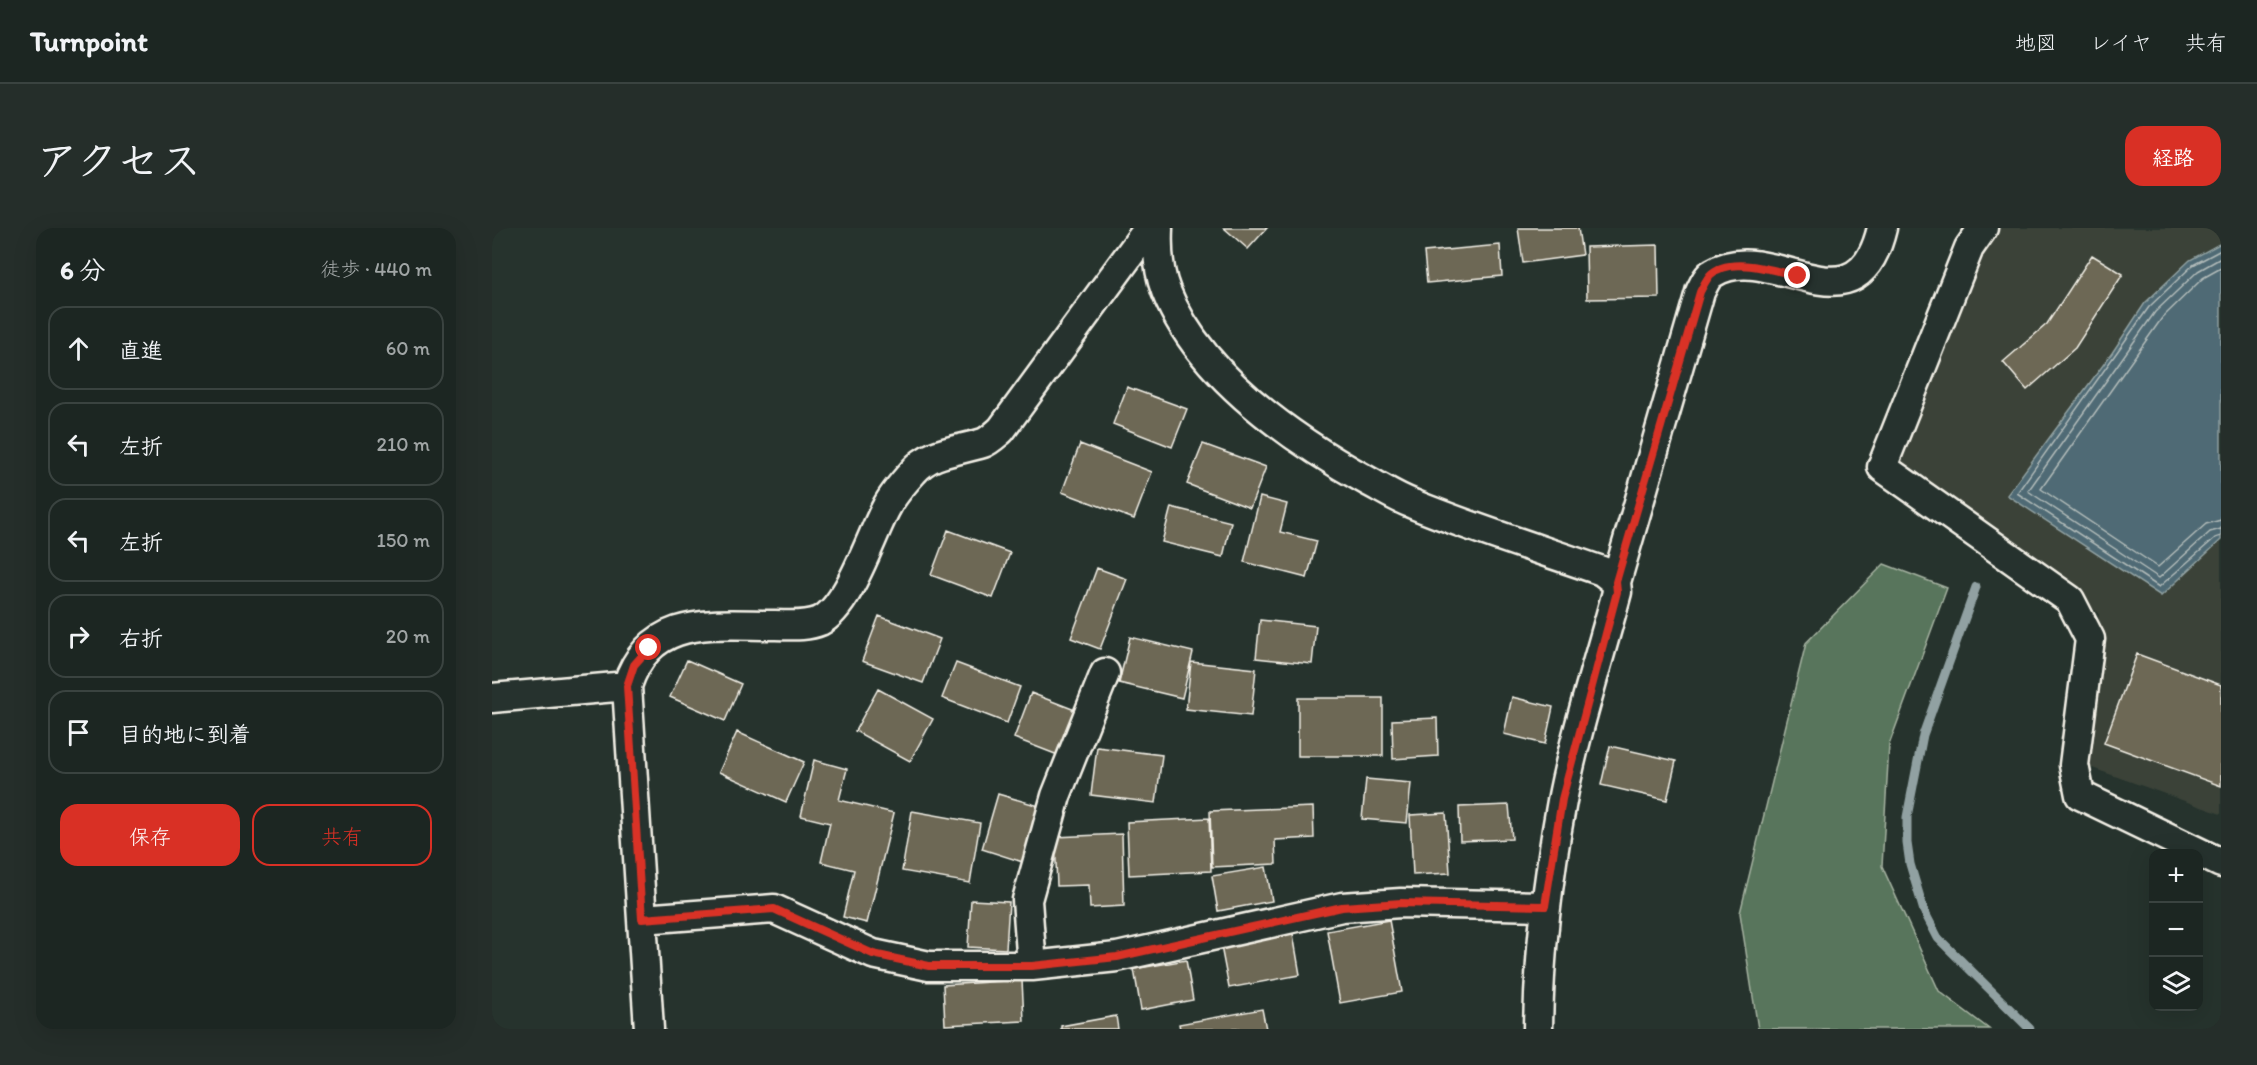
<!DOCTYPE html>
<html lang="ja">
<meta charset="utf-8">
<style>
:root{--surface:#1c2622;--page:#252e2a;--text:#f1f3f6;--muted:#a0a5a5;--line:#3a4340;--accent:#d93025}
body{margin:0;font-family:Itim,"Klee One",sans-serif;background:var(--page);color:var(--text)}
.controls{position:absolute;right:18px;bottom:18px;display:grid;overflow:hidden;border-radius:12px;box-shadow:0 6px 24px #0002}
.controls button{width:54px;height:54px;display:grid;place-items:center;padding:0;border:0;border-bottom:2px solid var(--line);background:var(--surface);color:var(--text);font:30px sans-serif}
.stop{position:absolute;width:18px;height:18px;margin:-14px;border:4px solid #d93025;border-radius:50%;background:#fff}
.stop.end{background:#d93025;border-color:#fff;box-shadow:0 2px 6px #0008}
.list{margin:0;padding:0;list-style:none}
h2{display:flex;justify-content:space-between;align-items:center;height:78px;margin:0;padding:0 24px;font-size:26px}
h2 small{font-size:20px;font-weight:400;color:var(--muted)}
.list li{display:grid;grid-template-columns:39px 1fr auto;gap:18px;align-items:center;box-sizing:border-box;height:84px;margin:0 12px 12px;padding:0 12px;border:2px solid var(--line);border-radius:18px}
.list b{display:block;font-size:22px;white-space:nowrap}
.list em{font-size:20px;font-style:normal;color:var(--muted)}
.actions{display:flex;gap:12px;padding:18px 24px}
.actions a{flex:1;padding:14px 0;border:2px solid var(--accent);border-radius:18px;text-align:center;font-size:21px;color:var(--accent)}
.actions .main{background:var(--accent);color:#fff}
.icon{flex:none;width:33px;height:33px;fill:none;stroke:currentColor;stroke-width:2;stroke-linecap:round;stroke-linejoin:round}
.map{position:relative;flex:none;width:1729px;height:801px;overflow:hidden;border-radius:18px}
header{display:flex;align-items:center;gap:36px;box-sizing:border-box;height:84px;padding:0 30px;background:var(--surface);border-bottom:2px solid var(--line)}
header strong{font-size:28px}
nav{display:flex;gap:33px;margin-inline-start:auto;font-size:21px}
.intro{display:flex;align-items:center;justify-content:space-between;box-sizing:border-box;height:144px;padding:0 36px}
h1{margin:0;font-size:42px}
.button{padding:15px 27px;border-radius:18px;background:var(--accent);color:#fff;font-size:21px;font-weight:700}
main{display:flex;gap:36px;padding:0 36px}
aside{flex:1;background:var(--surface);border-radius:18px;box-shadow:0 6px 24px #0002}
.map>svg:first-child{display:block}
</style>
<header>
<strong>Turnpoint</strong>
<nav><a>地図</a><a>レイヤ</a><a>共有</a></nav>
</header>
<div class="intro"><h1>アクセス</h1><a class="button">経路</a></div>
<main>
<aside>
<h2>6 分<small>徒歩 · 440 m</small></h2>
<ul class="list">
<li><svg class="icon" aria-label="ahead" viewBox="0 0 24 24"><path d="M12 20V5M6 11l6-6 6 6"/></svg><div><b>直進</b></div><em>60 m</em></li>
<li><svg class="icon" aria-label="left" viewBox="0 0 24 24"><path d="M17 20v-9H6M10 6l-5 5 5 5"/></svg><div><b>左折</b></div><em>210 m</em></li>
<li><svg class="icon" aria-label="left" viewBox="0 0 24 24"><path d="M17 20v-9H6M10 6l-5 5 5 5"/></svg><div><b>左折</b></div><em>150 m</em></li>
<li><svg class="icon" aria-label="right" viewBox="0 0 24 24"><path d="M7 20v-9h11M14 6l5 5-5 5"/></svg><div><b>右折</b></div><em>20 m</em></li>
<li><svg class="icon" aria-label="arrive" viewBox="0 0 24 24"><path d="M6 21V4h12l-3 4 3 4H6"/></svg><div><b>目的地に到着</b></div></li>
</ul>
<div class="actions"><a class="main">保存</a><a>共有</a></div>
</aside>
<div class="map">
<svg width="1729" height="801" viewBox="0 0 1729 801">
<rect width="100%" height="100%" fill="#26332d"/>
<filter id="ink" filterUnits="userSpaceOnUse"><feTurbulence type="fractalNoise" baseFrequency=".0167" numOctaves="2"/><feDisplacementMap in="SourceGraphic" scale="12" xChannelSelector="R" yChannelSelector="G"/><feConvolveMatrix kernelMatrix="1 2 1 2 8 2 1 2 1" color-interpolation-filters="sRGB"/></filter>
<g filter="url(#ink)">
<path fill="#3b4339" d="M1507,0h222v586l-137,-49 15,-152 -203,-145 89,-225z"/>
<path fill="#59755c" stroke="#a6b3a2" stroke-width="1.5" d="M1392,336l63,24 -58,157 -7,121 57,125 50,38h-231l-18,-116 66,-270z"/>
<path fill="#4f6b74" stroke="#91a1a2" stroke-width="1.5" d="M1729,15v297l-60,56 -154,-101 105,-142 33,-50 45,-43z"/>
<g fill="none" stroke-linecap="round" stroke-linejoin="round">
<path stroke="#b2bbba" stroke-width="1.5" d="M1729,22l-28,15 -44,42 -132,186 142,94 56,-49 6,-2
M1729,30l-23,13 -43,41 -127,179 131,87 51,-46 11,-3
M1729,40l-18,10 -41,40 -121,171 117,78 48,-43 15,-4"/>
<path stroke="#91a1a2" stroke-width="9" d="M1484,359l-53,148 -16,82v26l3,21 14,47 14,27 92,91"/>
</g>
<path fill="#6d6855" stroke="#f4f1e8" stroke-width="1.5" d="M732,0h43l-19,21z
M1026,0h60l4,27 -59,8z
M1008,17l2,31 -75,7 -3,-31z
M1166,17l1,53 -72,1 -1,-52z
M1600,27l31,19 -48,74 -48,42 -24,-28 44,-38z
M635,159l60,22 -15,38 -59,-23z
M588,216l72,28 -18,47 -72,-27z
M711,216l63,23 -16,41 -63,-24z
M768,269l27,7 -7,28 37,9 -10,37 -63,-16z
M679,279l60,15 -8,35 -61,-15z
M456,302l62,23 -17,45 -62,-23z
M605,340l30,11 -27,70 -29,-11z
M387,388l61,23 -17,44 -61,-22z
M768,392l56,6 -4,38 -56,-6z
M638,409l63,15 -11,46 -63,-15z
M1645,426l84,31v101l-117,-43z
M195,432l54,24 -16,37 -55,-24z
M699,434l65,7 -5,47 -65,-7z
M464,435l64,24 -13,36 -65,-25z
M386,461l55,30 -23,42 -55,-30z
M539,465l49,19 -17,45 -49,-19z
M1020,469l41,10 -8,37 -41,-10z
M806,470h85v58h-85z
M945,490l1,38 -45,3 -1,-39z
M245,504l67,30 -18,40 -67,-30z
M1118,518l66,15 -9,39 -66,-15z
M605,519l65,8 -6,48 -65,-8z
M322,532l33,9 -8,31 55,13 -27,110 -24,-6 11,-47 -33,-8 9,-39 -29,-7z
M874,551l45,4 -4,40 -45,-4z
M506,566l48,14 -17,56 -47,-15z
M1017,577l3,34 -52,2 -1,-34z
M821,579l1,31 -39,2 1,24 -64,3 -2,-56z
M420,583l68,12 -10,60 -68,-12z
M954,585l4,60 -37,2 -3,-60z
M717,590l2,53 -82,4 -2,-53z
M630,606l2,72 -34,2 -1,-23 -32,1 -2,-49z
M774,639l6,34 -54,10 -6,-35z
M479,672l38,2 -3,47 -38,-2z
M897,692l13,72 -62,11 -13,-72z
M800,700l8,47 -71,13 -9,-47z
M694,732l7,40 -52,10 -7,-41z
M530,752l2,41 -79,4 -2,-40z
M770,781l4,20h-86l-1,-5z
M624,788l2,13h-57v-3z"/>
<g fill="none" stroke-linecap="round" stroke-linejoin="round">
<g stroke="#f4f1e8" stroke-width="33">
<path id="street" d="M666,0c-1,21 0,43 8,63 33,84 126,148 202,190 15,8 29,17 45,23 61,25 126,45 189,67l14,11
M1491,0l-14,20 -87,219 188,133 20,39 -16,126 6,30 141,68
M0,470l135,-12
M150,691l132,-10 99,45 56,12h103l85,-9 225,-50 59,-4 144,3
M540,738l-5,-66 29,-104 49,-123
M157,801l-22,-343c23,-72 86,-61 148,-61 14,0 31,2 45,-4 29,-15 50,-83 66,-113 6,-12 17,-25 27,-36 17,-21 45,-21 70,-29 6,-2 12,-8 18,-13l148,-202
M1046,801c1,-77 10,-152 24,-228 13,-68 37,-141 55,-209l-1,-10 84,-290c3,-6 7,-16 13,-19 58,-37 143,65 169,-45"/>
</g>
<use href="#street" stroke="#26332d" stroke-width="28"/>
</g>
</g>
<g fill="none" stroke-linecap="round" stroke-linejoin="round" filter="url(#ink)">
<path stroke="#d93025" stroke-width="8" d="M157,420l-15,17 -7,21 15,233 132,-10 99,45 56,12h103l85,-9 225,-50 59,-4 144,3 17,-107 55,-207 -1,-10 84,-290c3,-6 6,-12 10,-17 19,-20 66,-4 88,1"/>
</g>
</svg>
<div class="controls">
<button>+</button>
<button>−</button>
<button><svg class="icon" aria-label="layers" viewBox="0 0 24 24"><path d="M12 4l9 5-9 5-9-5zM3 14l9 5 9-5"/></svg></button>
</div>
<div class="stop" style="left:157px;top:420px"></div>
<div class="stop end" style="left:1306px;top:48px"></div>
</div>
</main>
